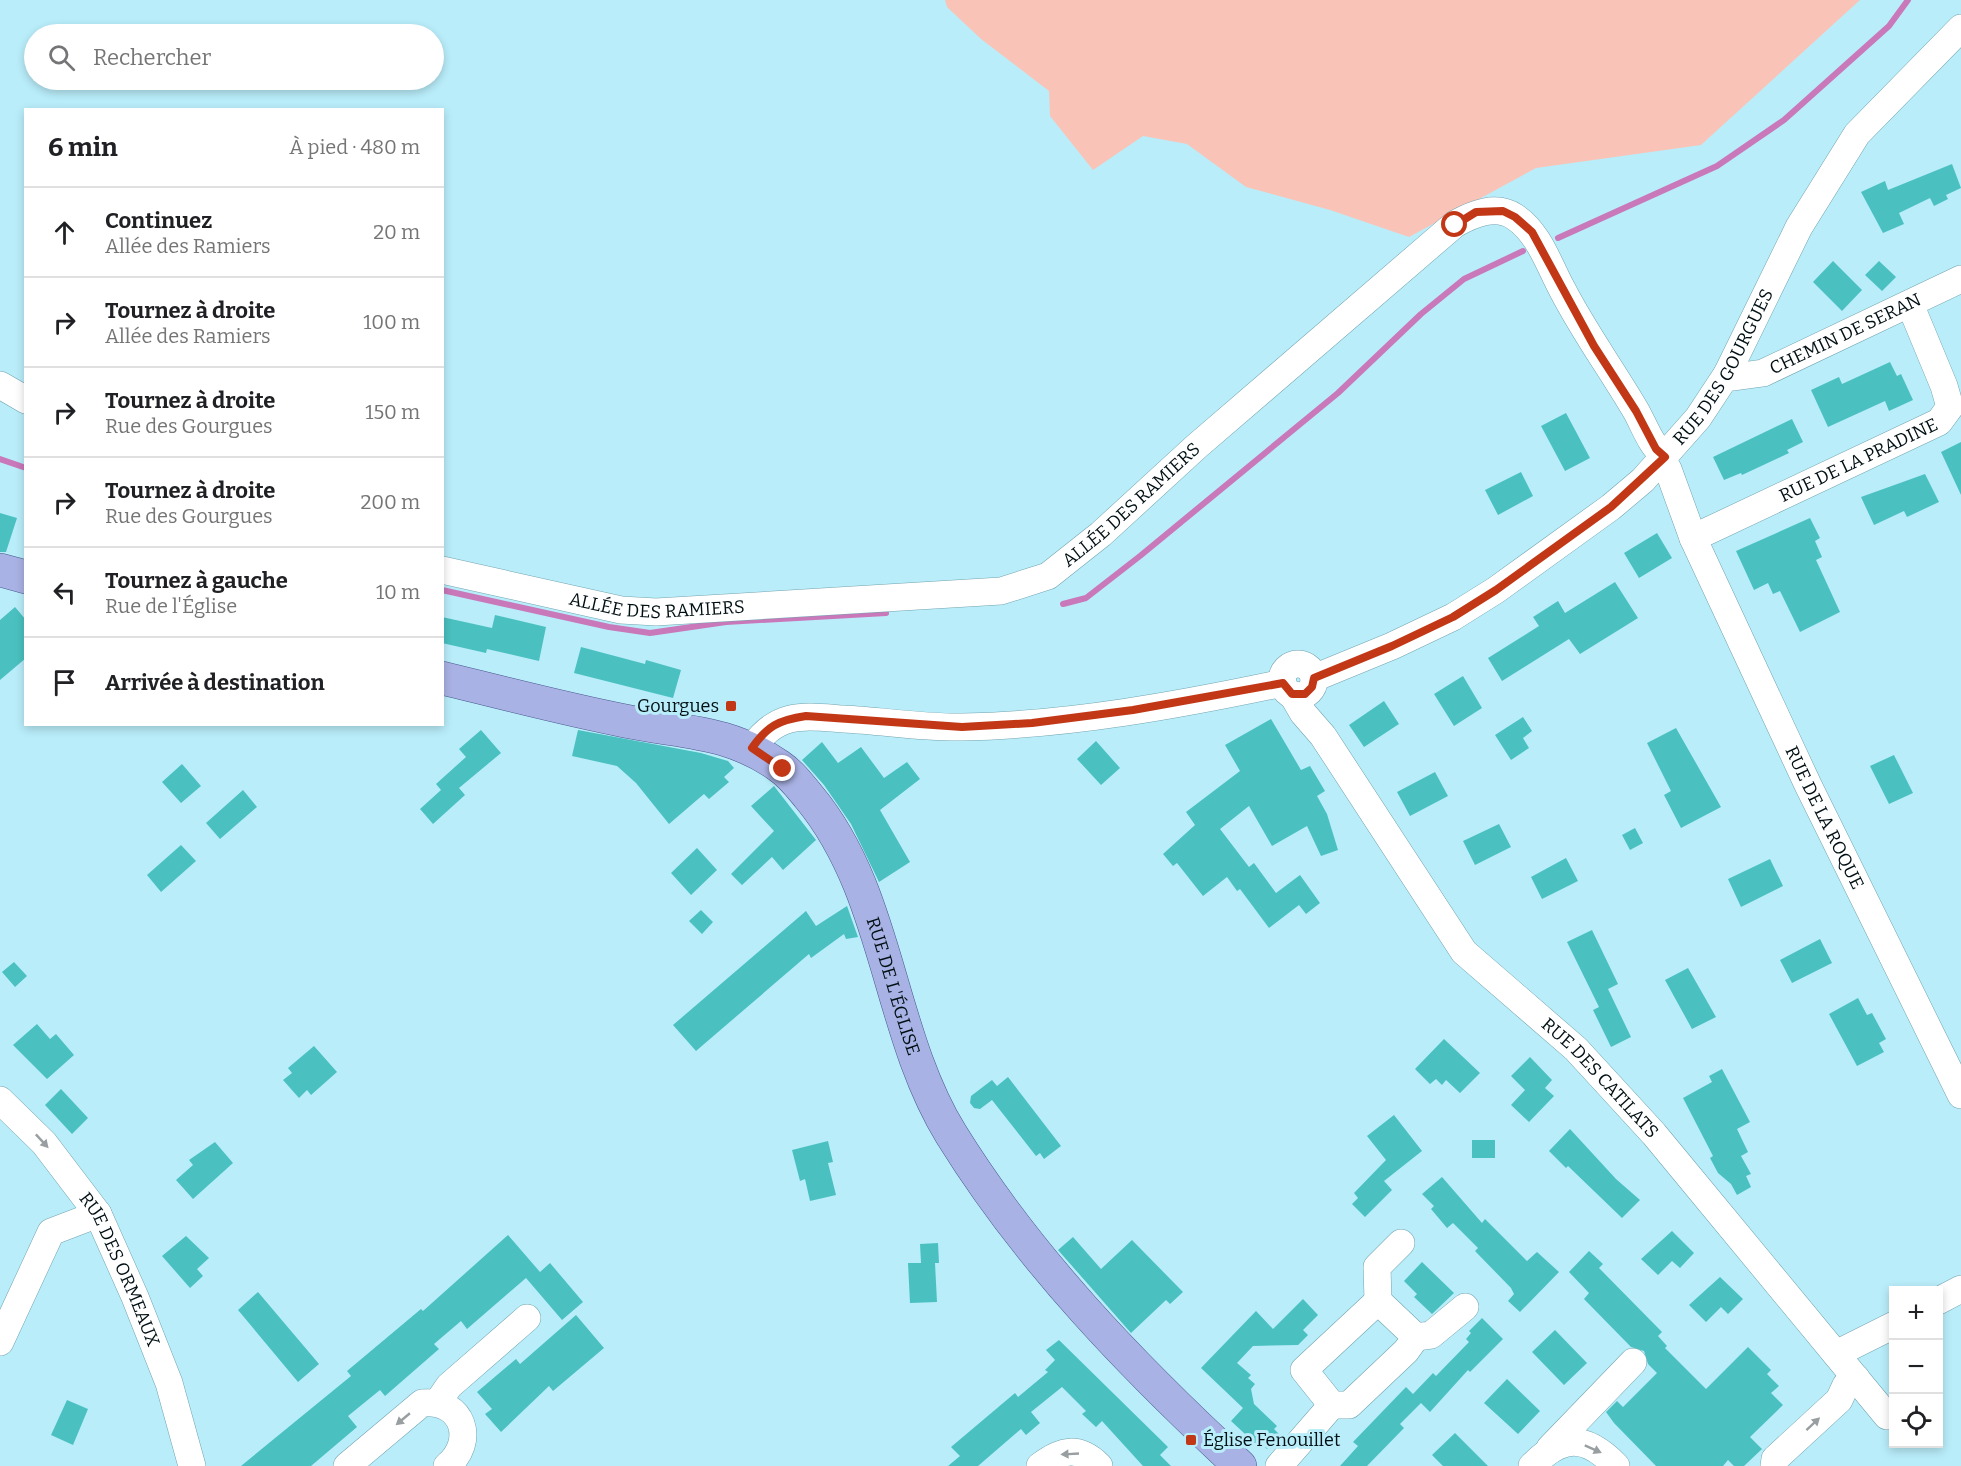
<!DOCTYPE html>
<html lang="fr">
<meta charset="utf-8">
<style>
:root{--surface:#fff;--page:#f6f6f6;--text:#202124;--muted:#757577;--line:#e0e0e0}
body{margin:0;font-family:Bitter,serif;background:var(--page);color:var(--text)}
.controls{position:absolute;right:18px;bottom:18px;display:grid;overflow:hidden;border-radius:0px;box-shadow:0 3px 9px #0003}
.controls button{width:54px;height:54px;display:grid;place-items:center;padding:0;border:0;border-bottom:2px solid var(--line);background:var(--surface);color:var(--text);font:30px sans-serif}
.stop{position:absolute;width:18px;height:18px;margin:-14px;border:4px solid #c23816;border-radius:50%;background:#fff}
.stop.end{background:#c23816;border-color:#fff;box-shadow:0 2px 6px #0008}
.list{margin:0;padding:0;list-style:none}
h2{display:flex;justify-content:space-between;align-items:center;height:78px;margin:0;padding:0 24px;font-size:26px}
h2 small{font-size:20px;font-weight:400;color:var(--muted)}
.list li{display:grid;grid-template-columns:39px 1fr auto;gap:18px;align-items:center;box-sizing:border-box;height:90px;padding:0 24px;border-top:2px solid var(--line)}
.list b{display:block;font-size:22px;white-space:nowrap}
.list p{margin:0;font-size:20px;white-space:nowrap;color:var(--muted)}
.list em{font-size:20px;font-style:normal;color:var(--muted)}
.icon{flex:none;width:33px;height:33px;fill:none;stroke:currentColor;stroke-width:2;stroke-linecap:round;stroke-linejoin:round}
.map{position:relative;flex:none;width:1961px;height:1466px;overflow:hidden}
.search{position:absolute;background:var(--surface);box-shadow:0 3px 9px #0003;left:24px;top:24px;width:420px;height:66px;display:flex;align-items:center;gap:15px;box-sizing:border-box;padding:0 21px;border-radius:33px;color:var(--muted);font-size:22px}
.panel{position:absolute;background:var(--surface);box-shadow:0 3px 9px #0003;left:24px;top:108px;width:420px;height:618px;border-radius:0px}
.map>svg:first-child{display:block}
</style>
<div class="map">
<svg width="1961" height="1466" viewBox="0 0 1961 1466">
<rect width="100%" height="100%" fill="#b9edfa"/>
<path fill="#f9c4b7" d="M945,0h915l-159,145 -165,23 -127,69 -79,-27 -84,-23 -59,-43 -44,-8 -50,34 -43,-54 -1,-25 -68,-52 -34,-32z"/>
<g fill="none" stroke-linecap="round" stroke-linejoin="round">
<path stroke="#c978b9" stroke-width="6" d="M1558,238l159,-72 67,-46 105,-94 19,-26
M0,459l26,9
M442,590l167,37 41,6 76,-11 160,-9
M1063,604l23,-6 54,-42 198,-163 83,-79 43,-35 59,-28"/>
</g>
<path fill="#4ac1c0" d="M1952,164l9,24 -15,7 2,4 -14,7 -4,-8 -31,15 5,11 -21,9 -22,-41 24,-11 3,9z
M1833,261l29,29 -20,21 -29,-29z
M1879,261l17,16 -14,14 -17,-16z
M1890,362l7,14 4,-2 12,26 -24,11 -4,-10 -57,26 -17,-37 28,-13 3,7z
M1566,413l24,45 -25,13 -24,-45z
M1792,419l11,23 -16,8 2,3 -47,22 -1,-2 -17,7 -11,-23z
M1961,442v53l-20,-43z
M1521,472l12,24 -35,19 -13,-25z
M1925,474l14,28 -32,15 -3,-6 -30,14 -13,-28z
M0,513l17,5 -11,34h-6z
M1810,518l10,20 -5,3 7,16 -6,3 24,52 -40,20 -20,-41 -7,3 -5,-11 -14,7 -18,-39z
M1657,533l15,25 -33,20 -15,-25z
M1615,582l23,36 -58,36 -11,-15 -67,42 -14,-23 51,-32 -6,-9 25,-16 7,12z
M15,607l11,13v38l-26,22v-60z
M495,615l51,12 -7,34 -52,-12 -1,4 -44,-10v-26l50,11z
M581,647l64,17 1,-4 35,10 -8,28 -99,-25z
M1463,676l19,32 -28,18 -20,-32z
M1384,701l15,23 -35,23 -15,-22z
M1523,717l9,14 -9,7 6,10 -18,12 -16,-25z
M1271,719l30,51 9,-4 15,25 -8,5 10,18 11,36 -17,6 -14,-30 -35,20 -23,-40 -29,23 29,38 5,-4 22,30 24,-18 20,28 -14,11 -7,-9 -30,23 -29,-39 -3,2 -10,-14 -24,19 -26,-33 -4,3 -10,-12 32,-29 -9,-13 54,-41 -15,-26z
M1676,728l45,79 -40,21 -17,-33 7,-4 -24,-48z
M481,730l20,23 -42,35 6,7 -32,29 -13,-15 21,-19 -5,-6 30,-27 -7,-8z
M578,730l123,23 27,8 6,7 -10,9 5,5 -20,17 -5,-5 -35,30 -33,-41 -19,-17 -45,-10z
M1096,741l24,27 -19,17 -24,-26z
M822,742l16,21 23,-16 23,31 23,-16 13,17 -40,31 30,52 -31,20 -28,-58 -27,-39 -22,-25z
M1894,755l19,38 -24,11 -19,-38z
M182,764l19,22 -20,17 -19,-21z
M1435,772l13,24 -38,20 -13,-24z
M774,786l42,54 -33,30 -11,-13 -30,28 -11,-11 43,-43 -23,-25z
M243,790l14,17 -37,32 -14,-16z
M1499,824l12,23 -36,18 -12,-24z
M1635,828l8,15 -13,7 -8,-15z
M181,845l15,16 -35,31 -14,-17z
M697,848l20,22 -26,25 -20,-22z
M1566,858l12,23 -36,18 -11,-22z
M1770,859l13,27 -42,21 -13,-28z
M847,906l11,31 -12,2 -2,-5 -33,24 -2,-4 -113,97 -23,-26 133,-114 10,15z
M701,910l12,12 -11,12 -13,-13z
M1592,930l26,54 -10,5 23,48 -20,10 -18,-37 6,-3 -32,-65z
M1820,939l12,24 -40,20 -12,-23z
M14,962l13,14 -12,11 -13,-15z
M1688,968l28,49 -24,12 -27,-49z
M1858,998l9,17 5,-2 14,26 -7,4 5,9 -27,14 -28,-52z
M37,1024l13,15 6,-5 18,21 -27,24 -34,-34z
M1444,1039l36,34 -20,20 -14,-13 -4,5 -6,-6 -6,5 -15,-15z
M314,1046l23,26 -26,23 -4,-5 -8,8 -16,-18 9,-7 -4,-5z
M1530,1057l22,23 -7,8 9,8 -25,26 -18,-17 14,-15 -14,-14z
M1722,1069l28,53 -13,7 11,23 -7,4 10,18 -5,2 5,11 -14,8 -6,-11 -13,-11 -8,-15 3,-2 -30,-58 29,-16 -3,-6z
M1008,1077l53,69 -17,13 -4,-6 -4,3 -44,-56 -12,9 -6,-1 -4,-5 1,-7 21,-16 5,6z
M61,1089l27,29 -16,16 -27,-29z
M1394,1115l28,36 -38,30 8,9 -27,27 -13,-13 6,-6 -4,-5 32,-33 -19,-24z
M1570,1129l46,50 24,21 -18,18 -54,-52 -2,2 -17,-17z
M1472,1140h23v18h-23z
M828,1141l5,21 -5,1 8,32 -26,6 -5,-22 -5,2 -8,-31z
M215,1142l18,21 -40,36 -17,-19 17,-15 -4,-5z
M1442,1177l40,46 3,-4 42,42 10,-9 22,20 -39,40 -12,-11 6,-7 -3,-6 -36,-37 3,-3 -25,-25 -6,5 -16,-19 3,-3 -12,-12z
M1672,1231l22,22 -14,15 -8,-7 -14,14 -17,-16z
M508,1235l32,37 10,-9 33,39 -21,18 -36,-42 -59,51 -6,-8 -27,23 5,5 -54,47 -5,-6 -32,26 9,11 -46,39h-70l110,-90 -4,-5 74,-62 2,2z
M186,1236l23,22 -12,11 6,7 -13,12 -28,-32z
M1073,1237l28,32 31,-29 51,52 -13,12 -4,-4 -35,33 -73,-83z
M938,1243l1,20h-4l2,39 -27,1 -2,-40h13l-1,-19z
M1589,1251l14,13 -4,4 63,64 -4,4 9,10 -2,2 41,41 42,-42 23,23 -4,4 12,12 -8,7 12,12 -33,32 12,12 -18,17h-10l-6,-6 -5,6h-67l-42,-43 -8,-11 11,-11 6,6 34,-34 -9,-9 -4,-13 -13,-4 -47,-48 5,-6 -20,-21z
M1422,1262l32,31 -22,21 -18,-17 3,-3 -13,-13z
M1720,1277l23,22 -15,15 -7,-7 -15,15 -17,-17z
M258,1292l61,72 -21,18 -60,-72z
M1303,1299l15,16 -15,15 5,5 -10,10 -45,1 -16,17 14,12 -3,3 7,6 -4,5 3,15 23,22 -3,3 6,6 -13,14 -6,-6 -3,3 -27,-25 12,-13 -42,-40 55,-57 17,18z
M576,1315l28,33 -51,43 -4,-5 -48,46 -16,-18 7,-5 -15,-17 39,-33 4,5z
M1482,1318l21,21 -33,33 -2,-2 -38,42 -9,-9 -21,21 4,4 -37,38h-27l18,-20 -5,-4 53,-55 7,7 20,-21 3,3 33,-34 -3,-3 5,-6 -2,-2z
M1555,1330l32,33 -23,22 -32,-33z
M1059,1340l109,107 -8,8 11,11h-28l-41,-45 -6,6 -14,-13 4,-3 -24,-24 -31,25 9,11 -14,12 -5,-6 -43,37h-30l12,-10 -9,-9 64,-54 3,4 30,-25 -3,-2 10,-10 -9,-10z
M1507,1379l33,32 -22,23 -34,-31z
M67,1400l21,9 -15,36 -22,-10z
M1455,1433l33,33h-45l-11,-11z"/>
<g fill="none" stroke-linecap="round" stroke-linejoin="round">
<g stroke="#72a4b0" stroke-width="28">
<g id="minor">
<path id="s1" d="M1727,374l7,3 29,-4 198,-94"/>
<path d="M0,385l26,15"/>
<path id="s2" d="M1660,462l8,7 25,69 115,247 153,310"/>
<path id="s3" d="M1693,538l246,-116 11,-15 -6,-21 -34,-82"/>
<path id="s4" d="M442,570l179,40 35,2 345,-21 47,-15 53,-42 96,-88 258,-222c18,-10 41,-20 60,-7 24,16 34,48 47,72 22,43 50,81 74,122 9,16 14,33 29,46"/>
<circle cx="1298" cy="680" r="16"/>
<path id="s5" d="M1314,678l78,-32 61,-29 43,-27 115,-83 32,-27 55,-62 29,-44 72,-147 58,-93 104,-106"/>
<path id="s6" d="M1292,694l11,19 20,23 141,216 112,97 78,85 233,282"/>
<path d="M752,748c26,-37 51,-32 92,-29 40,2 79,9 119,8 106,-2 216,-22 320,-44"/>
<path id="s7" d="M0,1100l44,43 54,71 37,83 34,86 23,83"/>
<path d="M1378,1301l-74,69 28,35h17l57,-54 10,-14"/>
<path d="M1378,1301l-1,-34 24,-24"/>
<path d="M1378,1301l38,36"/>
<path d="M1938,1301l23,-12"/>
<path d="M1416,1337l15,-2 34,-28"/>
<path d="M0,1342l51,-110 47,-18"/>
<path d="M1836,1354l58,-29"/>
<path d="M438,1402l11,-16 78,-68"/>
<path d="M1550,1448l83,-86"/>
<path d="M347,1466l75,-63c42,-4 54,39 25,63"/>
<path d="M1040,1466c22,-17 39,-20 59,0"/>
<path d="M1279,1466l53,-61"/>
<path d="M1532,1466c30,-31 53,-32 84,0"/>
<path d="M1774,1466l1,-7 64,-59 7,-15 10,-7"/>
</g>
</g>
<g stroke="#49588f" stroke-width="34">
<g id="major">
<path d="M0,570l26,7"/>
<path id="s8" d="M442,678c61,15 122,31 183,43 59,12 103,9 154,45 12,8 21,20 30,31 80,96 78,233 142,337 78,126 181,232 289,332"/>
</g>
</g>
<use href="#minor" stroke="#fff" stroke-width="27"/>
<use href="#major" stroke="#a9b2e4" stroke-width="33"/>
</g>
<defs><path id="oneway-solid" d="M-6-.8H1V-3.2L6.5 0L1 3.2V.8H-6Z" transform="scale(1.5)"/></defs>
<g fill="#999fa1">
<use href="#oneway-solid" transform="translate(42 1141) rotate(47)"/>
<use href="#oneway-solid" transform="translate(403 1419) rotate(140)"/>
<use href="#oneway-solid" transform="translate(1813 1424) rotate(-43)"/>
<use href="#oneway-solid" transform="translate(1593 1449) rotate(24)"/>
<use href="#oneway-solid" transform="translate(1070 1454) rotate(177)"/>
</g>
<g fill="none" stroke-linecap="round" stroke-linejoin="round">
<path stroke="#c23816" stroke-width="8" d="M783,769l-31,-21c15,-22 27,-28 54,-32l156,11 70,-4 101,-13 150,-27 9,11h13l7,-7 2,-9 78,-32 61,-29 43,-27 115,-83 54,-50 -9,-8 -20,-38 -42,-65 -62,-114 -17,-15 -12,-6 -27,1 -21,13"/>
</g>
<g fill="#c23816" stroke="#b9edfa" stroke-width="2">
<rect x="725" y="700" width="12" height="12" rx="3"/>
<rect x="1185" y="1434" width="12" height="12" rx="3"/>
</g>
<g text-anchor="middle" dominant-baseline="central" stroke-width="6" stroke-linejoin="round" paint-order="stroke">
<g font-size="18" fill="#000f13" stroke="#b9edfa">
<text stroke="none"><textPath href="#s1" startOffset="128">CHEMIN DE SERAN</textPath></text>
<text stroke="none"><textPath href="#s5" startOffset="526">RUE DES GOURGUES</textPath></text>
<text stroke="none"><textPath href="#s3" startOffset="183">RUE DE LA PRADINE</textPath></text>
<text stroke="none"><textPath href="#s4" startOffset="723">ALLÉE DES RAMIERS</textPath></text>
<text stroke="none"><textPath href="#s4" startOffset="219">ALLÉE DES RAMIERS</textPath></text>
<text stroke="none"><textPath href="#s2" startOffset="393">RUE DE LA ROQUE</textPath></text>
<text stroke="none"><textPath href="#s8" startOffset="602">RUE DE L'ÉGLISE</textPath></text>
<text stroke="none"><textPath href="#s6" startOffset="496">RUE DES CATILATS</textPath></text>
<text stroke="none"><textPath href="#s7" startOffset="210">RUE DES ORMEAUX</textPath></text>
</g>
<g font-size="18" fill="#000f13" stroke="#b9edfa" text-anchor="end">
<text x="719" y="706">Gourgues</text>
<text x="1203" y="1440" text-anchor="start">Église Fenouillet</text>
</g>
</g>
</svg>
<div class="controls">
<button>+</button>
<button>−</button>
<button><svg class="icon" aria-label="locate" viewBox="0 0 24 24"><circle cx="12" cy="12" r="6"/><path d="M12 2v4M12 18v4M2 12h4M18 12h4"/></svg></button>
</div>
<div class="stop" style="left:1455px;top:225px"></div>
<div class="stop end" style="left:783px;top:769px"></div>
<div class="search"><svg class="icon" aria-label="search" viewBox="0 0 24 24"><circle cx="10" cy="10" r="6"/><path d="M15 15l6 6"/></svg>Rechercher</div>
<section class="panel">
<h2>6 min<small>À pied · 480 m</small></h2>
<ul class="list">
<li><svg class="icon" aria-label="ahead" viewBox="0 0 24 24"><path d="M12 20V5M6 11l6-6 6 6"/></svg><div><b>Continuez</b><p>Allée des Ramiers</p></div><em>20 m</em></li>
<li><svg class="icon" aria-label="right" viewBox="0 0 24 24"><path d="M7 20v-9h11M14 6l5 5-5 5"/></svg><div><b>Tournez à droite</b><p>Allée des Ramiers</p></div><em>100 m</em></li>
<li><svg class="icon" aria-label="right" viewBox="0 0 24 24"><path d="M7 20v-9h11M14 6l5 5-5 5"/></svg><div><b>Tournez à droite</b><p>Rue des Gourgues</p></div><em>150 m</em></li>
<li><svg class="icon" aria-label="right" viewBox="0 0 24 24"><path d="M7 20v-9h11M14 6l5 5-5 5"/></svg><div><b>Tournez à droite</b><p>Rue des Gourgues</p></div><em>200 m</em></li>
<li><svg class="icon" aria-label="left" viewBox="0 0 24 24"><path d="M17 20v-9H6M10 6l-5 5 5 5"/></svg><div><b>Tournez à gauche</b><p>Rue de l'Église</p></div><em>10 m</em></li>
<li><svg class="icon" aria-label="arrive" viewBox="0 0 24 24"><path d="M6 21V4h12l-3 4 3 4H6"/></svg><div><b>Arrivée à destination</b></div></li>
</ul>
</section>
</div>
